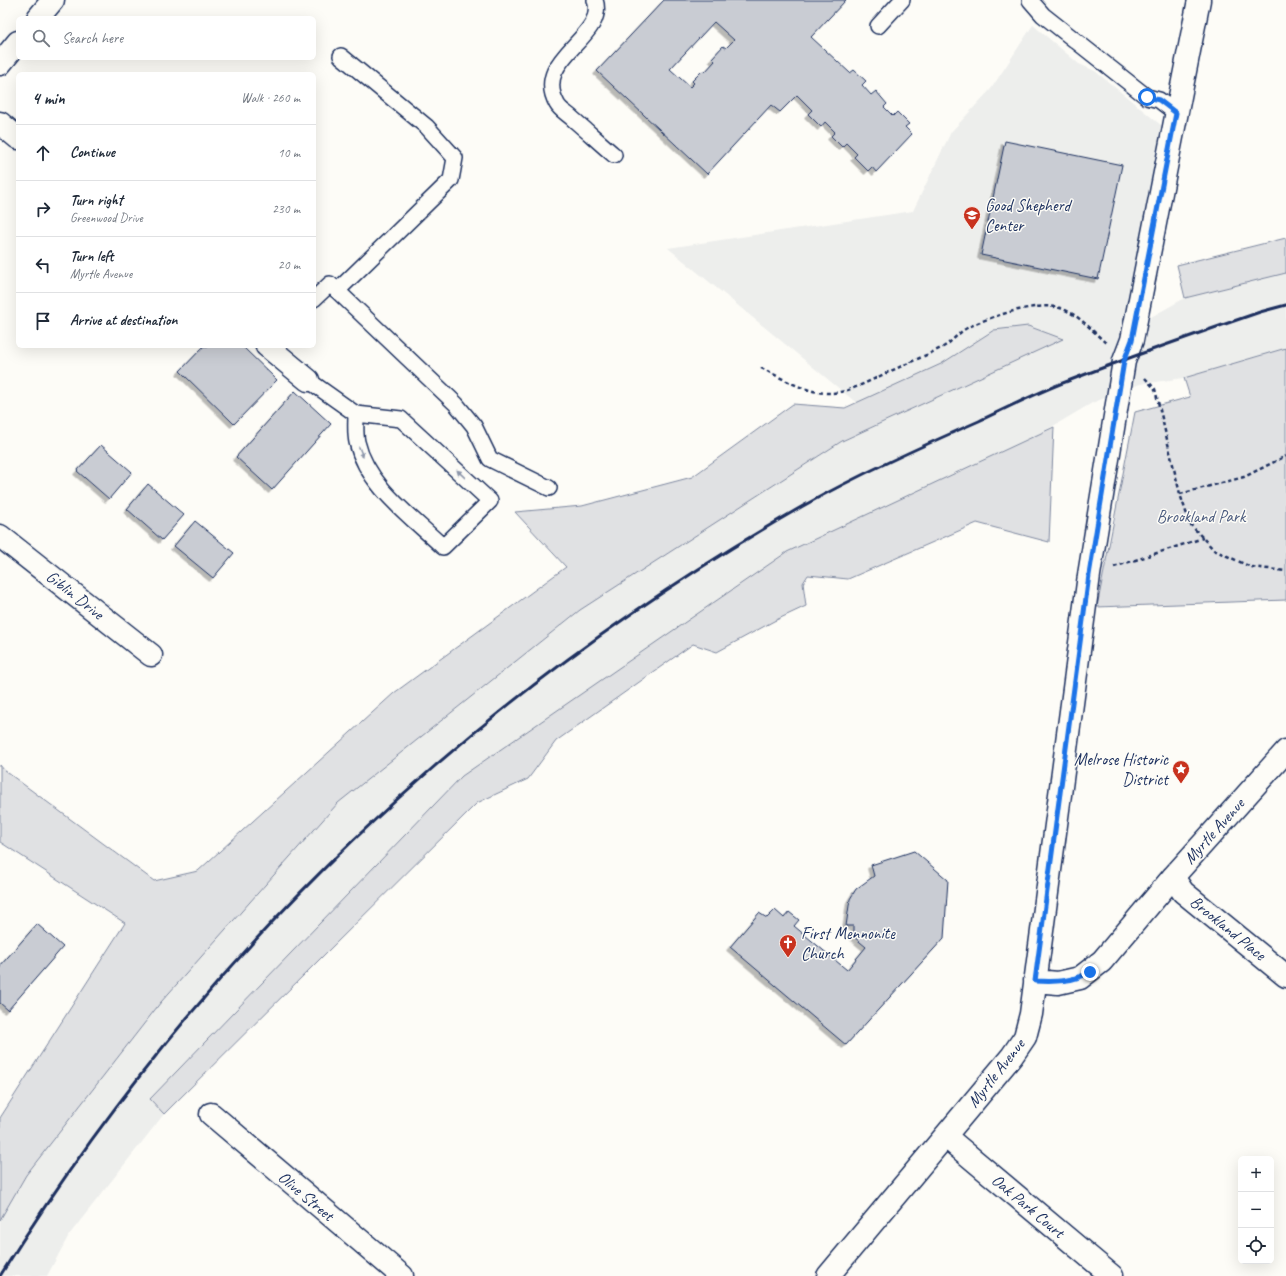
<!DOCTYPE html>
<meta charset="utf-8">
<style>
:root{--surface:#fff;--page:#f2f2f3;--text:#1f2937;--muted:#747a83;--line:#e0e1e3}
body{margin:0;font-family:Caveat,sans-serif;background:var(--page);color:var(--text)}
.controls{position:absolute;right:12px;bottom:12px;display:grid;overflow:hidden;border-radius:6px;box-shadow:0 4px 16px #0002}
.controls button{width:36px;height:36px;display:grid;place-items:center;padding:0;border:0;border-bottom:1px solid var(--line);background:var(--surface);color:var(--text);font:20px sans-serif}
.stop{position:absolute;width:12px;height:12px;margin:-9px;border:3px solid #1a73e8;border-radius:50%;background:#fff}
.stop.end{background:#1a73e8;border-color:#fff;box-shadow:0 1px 4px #0008}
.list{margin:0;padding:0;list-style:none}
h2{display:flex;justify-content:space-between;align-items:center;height:52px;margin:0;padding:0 16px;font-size:17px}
h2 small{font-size:13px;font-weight:400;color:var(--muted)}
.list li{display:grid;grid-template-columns:26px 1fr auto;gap:12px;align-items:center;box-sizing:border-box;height:56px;padding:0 16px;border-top:1px solid var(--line)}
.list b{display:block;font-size:15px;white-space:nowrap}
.list p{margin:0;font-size:13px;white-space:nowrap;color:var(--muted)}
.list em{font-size:13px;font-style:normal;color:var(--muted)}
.icon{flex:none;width:22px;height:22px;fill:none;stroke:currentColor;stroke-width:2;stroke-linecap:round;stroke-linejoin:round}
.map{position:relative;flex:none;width:1286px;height:1276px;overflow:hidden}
.search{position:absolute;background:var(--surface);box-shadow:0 4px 16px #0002;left:16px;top:16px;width:300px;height:44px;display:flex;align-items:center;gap:10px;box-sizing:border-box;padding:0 14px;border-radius:6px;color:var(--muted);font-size:15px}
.panel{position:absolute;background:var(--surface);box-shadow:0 4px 16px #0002;left:16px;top:72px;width:300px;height:276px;border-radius:6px}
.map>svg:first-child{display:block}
</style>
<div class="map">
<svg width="1286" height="1276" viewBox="0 0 1286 1276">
<defs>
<filter id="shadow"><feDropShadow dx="-3.5" dy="3.5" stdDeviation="0" flood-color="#0004"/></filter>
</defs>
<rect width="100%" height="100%" fill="#fdfcf7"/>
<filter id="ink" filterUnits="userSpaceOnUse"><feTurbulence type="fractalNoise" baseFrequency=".025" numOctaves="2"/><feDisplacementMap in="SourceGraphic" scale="8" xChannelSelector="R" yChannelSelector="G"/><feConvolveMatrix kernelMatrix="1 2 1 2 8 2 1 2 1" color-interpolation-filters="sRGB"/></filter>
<g filter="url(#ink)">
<path fill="#edeeec" d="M1033,25l46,39 16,7 78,64 -40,204 18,-22 34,-19 101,-25v75l-102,30 -44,6 -48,19 -630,373 -312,323 14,15 -95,121 -22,41h-47v-56l26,-45 135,-173 177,-199 242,-193 262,-169 39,-18 -213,-175 245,-37 38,-79 40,-43z"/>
<path fill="#e0e1e3" stroke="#7e88a0" d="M1286,238v35l-101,25 -8,-33z
M1028,326l35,13 -221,102 -262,169 -242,193 -177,199 -135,173 -26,45v-102l125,-195 -125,-81v-77l4,5 150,111 44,-10 196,-178 172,-126 -51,-55 67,-6 110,-29 101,-73 52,4 96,-44 53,-34z
M1286,348v252l-189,7 38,-195 55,-15 -6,-19z
M1054,427l-5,115 -72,-19 -129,56 -40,-4 -5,8 3,23 -32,15 -57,31 -24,-8 -137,97 -28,38 -51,24 -313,311 -14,-15 312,-323 325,-224z"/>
<path fill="#c9ccd3" stroke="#1b2f5e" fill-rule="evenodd" filter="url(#shadow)" d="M664,0h182l-35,37 39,36 4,-3 12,11 -4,4 9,10 5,-4 11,13 -3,3 9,9 4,-4 12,12 -4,3 7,7 -36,38 -4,-5 -4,4 -14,-14 3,-3 -11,-11 -4,4 -11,-11 4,-4 -10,-10 -4,5 -13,-13 4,-4 -15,-15 -17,17 -9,-7 -64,69 -110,-103zM714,22l20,18 -8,8 -3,-2 -11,12 3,3 -10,11 -2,-2 -11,11 2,2 -4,4 -20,-18z
M1005,141l117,24 -24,114 -117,-24z
M204,346h38l35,34 -43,44 -54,-53z
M295,391l36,33 -59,66 -36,-33z
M101,445l31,27 -23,27 -32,-28z
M148,484l36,31 -22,25 -35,-31z
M195,521l39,32 -21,25 -39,-32z
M914,851l34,29 -4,58 -98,107 -116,-98 29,-34 8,5 8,-8 9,8 5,-6 10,8 -5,6 53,44 19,-23 -12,-10v-11h-8l4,-27 6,-10 18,-13 -3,-11z
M37,924l26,23 -55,63 -8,-7v-37z"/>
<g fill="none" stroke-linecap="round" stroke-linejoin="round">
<g stroke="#1b2f5e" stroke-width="18">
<path id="lane" d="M595,0c13,38 -64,58 -38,104 3,6 11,10 16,15 14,12 27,24 41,36
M1030,0l13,15 104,82 12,3 17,13
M878,26l24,-26
M337,291l114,-111 4,-22 -28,-31 -86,-71
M314,299l16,-15 126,120 18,22 16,33 59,29
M308,380l48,34 45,5 89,82 -47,46c-31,-30 -76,-61 -86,-105 -2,-9 -1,-19 -1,-28"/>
</g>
<g stroke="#1b2f5e" stroke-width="25">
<path id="street" d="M0,123l18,15
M267,346l41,34
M0,536l151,119
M1173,877l10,15 103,84
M1035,981l23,2 22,-5 22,-17 71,-84 113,-126
M211,1114l191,162
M945,1136l167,140
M828,1276l184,-220 13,-19 6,-23 58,-439 35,-214 8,-21 67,-340"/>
</g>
<g stroke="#1b2f5e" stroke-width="25">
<path id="secondary" d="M38,18l15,-18
M0,64l18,-22"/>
</g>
<path stroke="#1b2f5e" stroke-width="2.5" stroke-dasharray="4 3" stroke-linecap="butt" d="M761,368c21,10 44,25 68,25 15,1 37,-10 51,-17 21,-10 43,-19 63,-29 9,-5 15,-14 24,-19 21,-11 70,-27 93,-20 20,7 31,22 46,35
M1145,378l10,11 25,105 10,30 24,26 37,17 35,4
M1180,494l64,-17 42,-21
M1114,567l89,-29"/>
<use href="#lane" stroke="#fdfcf7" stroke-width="15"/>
<use href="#street" stroke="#fdfcf7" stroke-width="22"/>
<use href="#secondary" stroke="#fdfcf7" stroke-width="22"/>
<path stroke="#1b2f5e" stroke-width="3" d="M0,1276c201,-323 473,-582 803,-770 57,-32 117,-59 176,-85 30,-14 59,-29 89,-40 64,-25 128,-47 192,-69l26,-7"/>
</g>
<defs><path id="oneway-solid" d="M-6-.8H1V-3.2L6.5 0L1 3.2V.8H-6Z"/></defs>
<g fill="#8c96aa">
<use href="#oneway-solid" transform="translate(361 452) rotate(68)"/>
<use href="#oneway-solid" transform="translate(461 474) rotate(-137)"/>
</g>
</g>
<g fill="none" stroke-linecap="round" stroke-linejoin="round" filter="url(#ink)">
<path stroke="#1a73e8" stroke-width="5" d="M1090,972c-17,10 -35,10 -55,9l54,-406 35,-214 8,-21 44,-227 -17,-13 -12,-3"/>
</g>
<defs>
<g id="school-pin" transform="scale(0.9)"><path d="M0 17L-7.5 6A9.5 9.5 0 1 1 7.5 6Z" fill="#c8321e" stroke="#fdfcf7"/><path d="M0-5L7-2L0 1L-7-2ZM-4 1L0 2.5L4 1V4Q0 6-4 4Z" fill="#fff"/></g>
<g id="sight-pin" transform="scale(0.9)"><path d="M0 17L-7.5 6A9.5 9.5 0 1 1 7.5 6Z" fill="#c8321e" stroke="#fdfcf7"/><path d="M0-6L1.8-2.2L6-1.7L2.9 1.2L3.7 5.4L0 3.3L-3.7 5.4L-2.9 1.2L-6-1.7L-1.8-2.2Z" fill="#fff"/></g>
<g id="church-pin" transform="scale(0.9)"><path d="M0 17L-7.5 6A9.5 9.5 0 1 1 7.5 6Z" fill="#c8321e" stroke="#fdfcf7"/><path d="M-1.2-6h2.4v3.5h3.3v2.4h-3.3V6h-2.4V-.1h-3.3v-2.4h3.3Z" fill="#fff"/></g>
</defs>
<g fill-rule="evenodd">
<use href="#school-pin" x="972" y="215"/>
<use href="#sight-pin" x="1181" y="769"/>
<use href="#church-pin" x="788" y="943"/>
</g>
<g text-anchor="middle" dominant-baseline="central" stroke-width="3" stroke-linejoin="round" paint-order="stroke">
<g font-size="17" fill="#1b2f5e" stroke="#fdfcf7" text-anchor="start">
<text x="985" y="205">Good Shepherd<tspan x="985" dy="20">Center</tspan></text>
<text x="1168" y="759" text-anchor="end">Melrose Historic<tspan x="1168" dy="20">District</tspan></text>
<text x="801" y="933">First Mennonite<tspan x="801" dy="20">Church</tspan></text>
</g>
<g font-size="17" fill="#4c5c7f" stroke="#fdfcf7">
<text x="1201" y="516">Brookland Park</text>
</g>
<g font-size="17" fill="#1b2f5e" stroke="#fdfcf7">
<text transform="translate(75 595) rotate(38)">Giblin Drive</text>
<text transform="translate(1214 831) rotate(-48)">Myrtle Avenue</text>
<text transform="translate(1228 928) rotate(39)">Brookland Place</text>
<text transform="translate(996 1073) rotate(-52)">Myrtle Avenue</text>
<text transform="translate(306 1196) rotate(40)">Olive Street</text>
<text transform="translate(1028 1206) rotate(40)">Oak Park Court</text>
</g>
</g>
</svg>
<div class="controls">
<button>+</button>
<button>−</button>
<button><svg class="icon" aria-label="locate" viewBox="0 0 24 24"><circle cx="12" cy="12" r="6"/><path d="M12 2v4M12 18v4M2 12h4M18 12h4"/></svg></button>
</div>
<div class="stop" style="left:1147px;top:97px"></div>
<div class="stop end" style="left:1090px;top:972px"></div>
<div class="search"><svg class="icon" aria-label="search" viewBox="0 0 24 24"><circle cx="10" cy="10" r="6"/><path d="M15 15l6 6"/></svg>Search here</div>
<section class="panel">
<h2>4 min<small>Walk · 260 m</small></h2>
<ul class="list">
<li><svg class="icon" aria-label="ahead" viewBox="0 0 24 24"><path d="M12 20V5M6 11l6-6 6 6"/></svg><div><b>Continue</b></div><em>10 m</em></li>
<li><svg class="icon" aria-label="right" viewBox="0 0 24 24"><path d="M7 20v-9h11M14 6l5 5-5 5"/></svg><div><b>Turn right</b><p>Greenwood Drive</p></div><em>230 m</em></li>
<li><svg class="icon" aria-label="left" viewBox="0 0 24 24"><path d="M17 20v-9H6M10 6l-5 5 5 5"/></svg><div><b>Turn left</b><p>Myrtle Avenue</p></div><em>20 m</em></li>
<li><svg class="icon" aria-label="arrive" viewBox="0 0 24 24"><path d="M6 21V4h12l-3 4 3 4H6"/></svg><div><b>Arrive at destination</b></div></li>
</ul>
</section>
</div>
